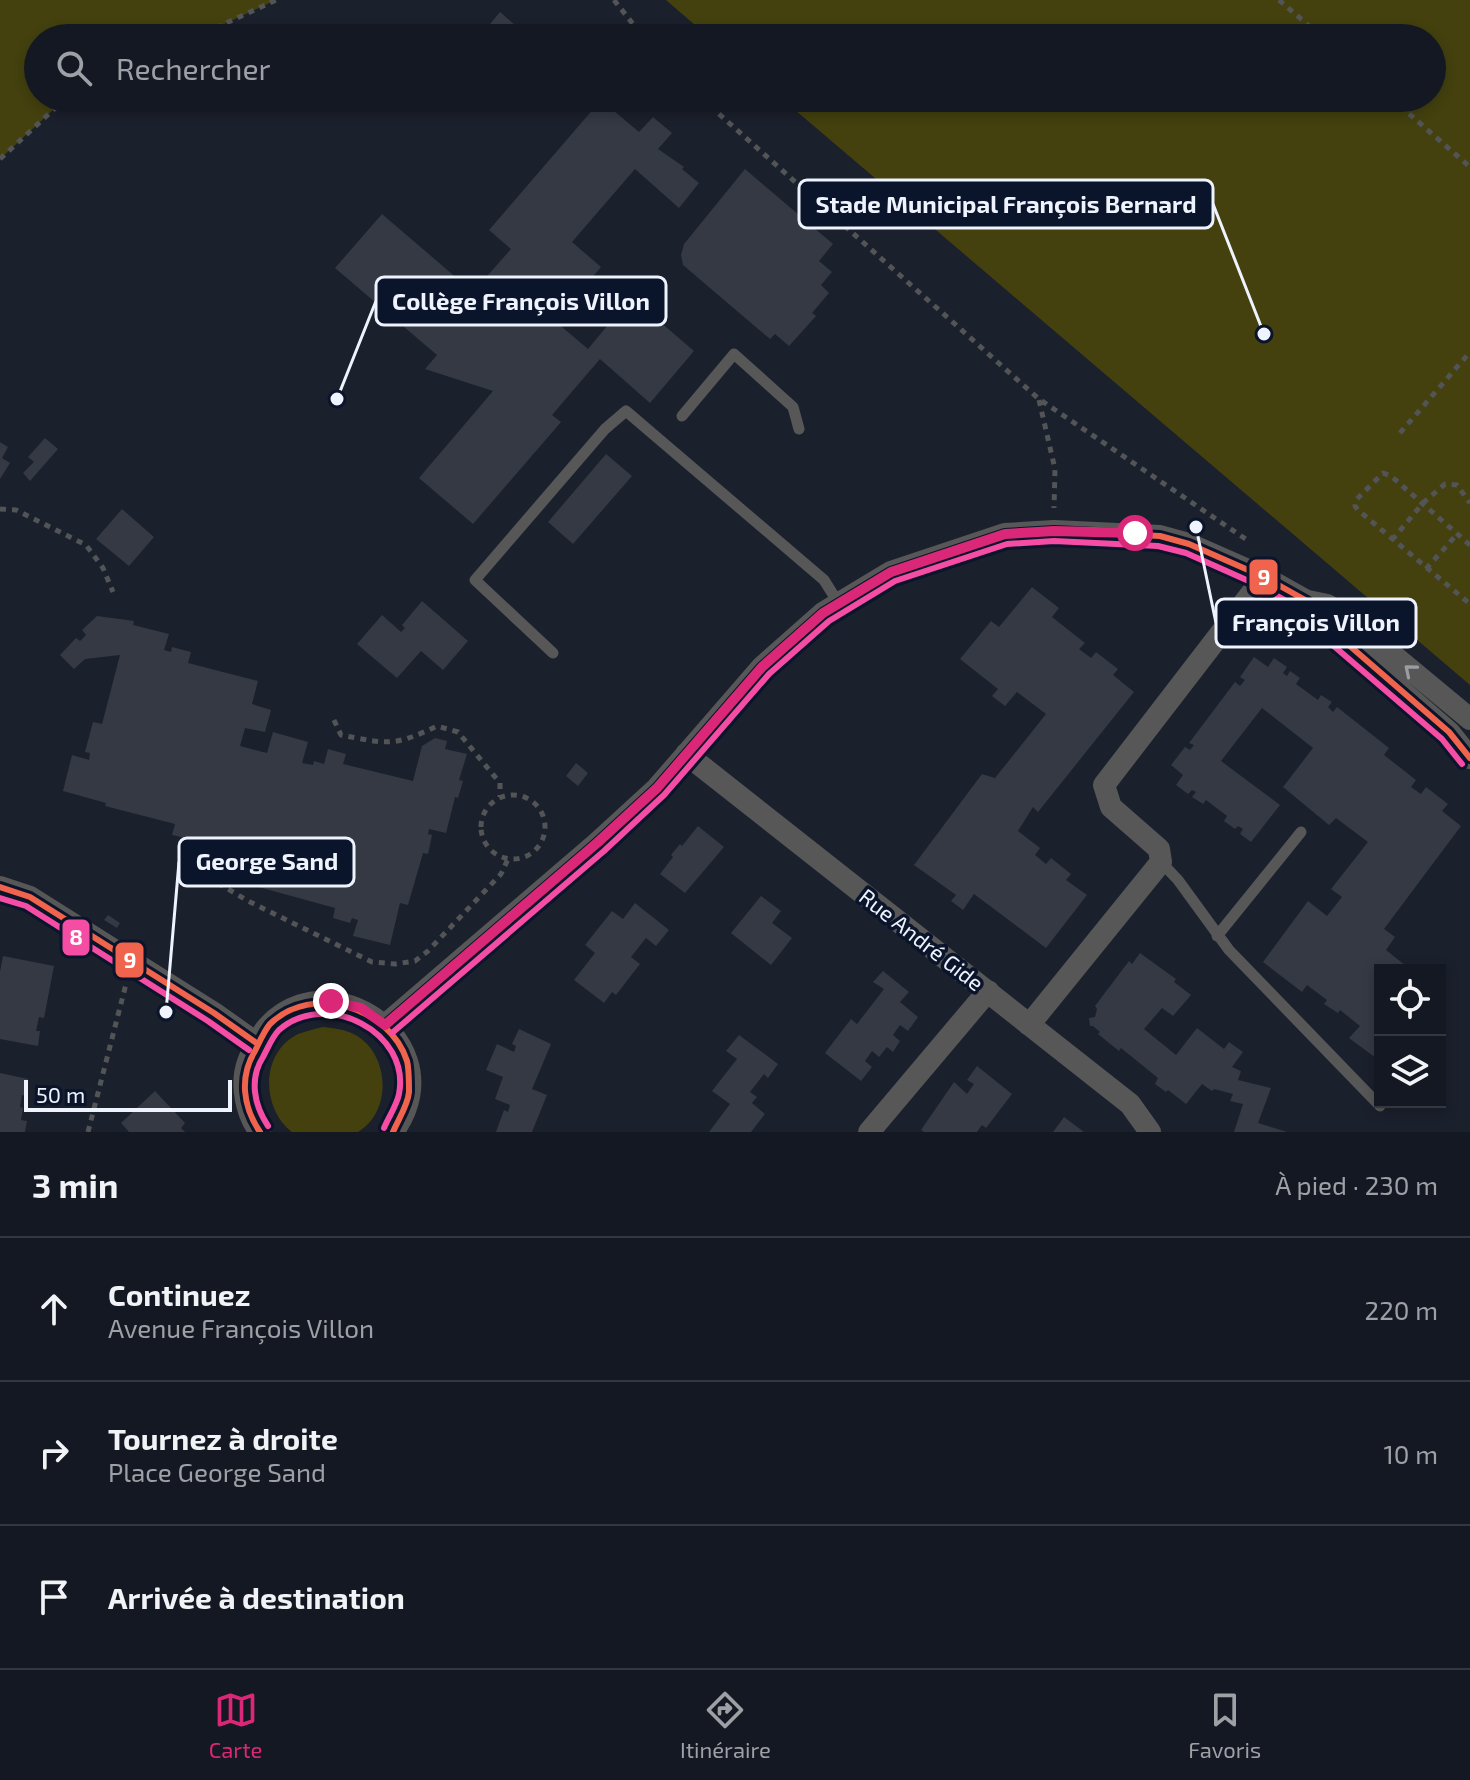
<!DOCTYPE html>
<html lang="fr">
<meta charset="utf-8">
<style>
:root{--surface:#141822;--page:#21252f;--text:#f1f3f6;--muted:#9da0a5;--line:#333740;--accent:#db2777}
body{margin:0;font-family:"Exo 2",sans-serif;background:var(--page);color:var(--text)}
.controls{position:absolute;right:24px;bottom:24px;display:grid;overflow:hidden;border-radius:0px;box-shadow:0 4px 12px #0003}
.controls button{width:72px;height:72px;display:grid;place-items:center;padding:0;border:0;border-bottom:2px solid var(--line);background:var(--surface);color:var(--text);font:40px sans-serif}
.scale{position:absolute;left:24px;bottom:20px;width:208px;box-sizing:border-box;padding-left:8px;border:4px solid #eef3fd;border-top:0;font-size:22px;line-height:28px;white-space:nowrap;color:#eef3fd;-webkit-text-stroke:6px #0a142b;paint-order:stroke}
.stop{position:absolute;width:24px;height:24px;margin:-18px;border:6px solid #db2777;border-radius:50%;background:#fff}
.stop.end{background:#db2777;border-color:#fff;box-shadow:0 2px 8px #0008}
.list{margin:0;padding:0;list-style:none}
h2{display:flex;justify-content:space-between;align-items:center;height:104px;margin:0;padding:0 32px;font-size:34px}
h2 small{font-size:26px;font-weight:400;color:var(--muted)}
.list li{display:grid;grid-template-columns:52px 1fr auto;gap:24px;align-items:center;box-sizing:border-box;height:144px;padding:0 32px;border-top:2px solid var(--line)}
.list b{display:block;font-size:30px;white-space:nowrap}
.list p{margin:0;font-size:26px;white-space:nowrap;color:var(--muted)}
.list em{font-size:26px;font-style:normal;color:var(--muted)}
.icon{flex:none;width:44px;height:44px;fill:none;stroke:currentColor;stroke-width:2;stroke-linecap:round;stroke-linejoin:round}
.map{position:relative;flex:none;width:1470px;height:1132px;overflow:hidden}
.search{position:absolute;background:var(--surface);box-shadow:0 4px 12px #0003;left:24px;right:24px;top:24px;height:88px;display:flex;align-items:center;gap:20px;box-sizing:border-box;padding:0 28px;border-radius:44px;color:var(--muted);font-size:30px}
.sheet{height:536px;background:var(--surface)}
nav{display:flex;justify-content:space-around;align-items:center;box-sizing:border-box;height:112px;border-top:2px solid var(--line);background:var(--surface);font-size:22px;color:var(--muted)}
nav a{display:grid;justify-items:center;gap:4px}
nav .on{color:var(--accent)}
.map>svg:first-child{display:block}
</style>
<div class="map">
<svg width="1470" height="1132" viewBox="0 0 1470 1132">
<rect width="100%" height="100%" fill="#1b202d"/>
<path fill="#44410f" d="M0,0h276l-82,38h-156v60h28l-66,61z
M666,0h804v685l-689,-587h651v-60h-722z
M323,1027c8,1 18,2 26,5 40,15 46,78 9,100h-66c-31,-24 -32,-79 6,-98 8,-3 17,-5 25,-7z"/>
<path fill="#343944" d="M500,12l30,26h-48l-2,-2z
M601,100l38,32 14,-15 19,16 -14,16 26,18 -2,2 17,14 -20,25 -44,-39 -63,73 29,25 -46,54 33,28 43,-52 63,54 -44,52 -50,-44 -48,56 9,7 -88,102 -54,-46 74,-87 -68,-22 12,-14 -102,-87 47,-54 91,78 38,-43 -22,-19z
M745,169l88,75 -14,17 13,11 -11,13 8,8 -17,20 4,3 -27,30 -14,-12 -5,5 -87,-74 -2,-10 3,-11z
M45,438l13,11 -28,32 -7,-8 11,-11 -6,-5z
M0,442l8,5 -6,11 8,5 -10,16z
M606,454l26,22 -59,68 -25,-22z
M122,509l32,28 -25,29 -33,-27z
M1032,587l27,21 -7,9 33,26 -6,6 12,9 5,-6 22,17 -5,6 21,17 -96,120 -5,-5 -15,24 22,17 -5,7 11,9 5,-6 20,16 -5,6 21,15 -41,53 -72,-54 -11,16 -12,-9 5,-6 -42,-30 68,-91 13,4 51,-64 -29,-22 -12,14 -13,-10 6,-7 -38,-30 31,-38 8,6z
M422,601l46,40 -25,29 -22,-19 -24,27 -40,-34 25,-29 19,17 4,-4 -3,-3z
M97,616l37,5 -1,4 36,9 -5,16 7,2 1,-5 19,5 -3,11 70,18 -6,23 19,6 -6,22 -20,-4 -5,18 27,7 6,-21 35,10 -6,21 11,2 1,-4 10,3 4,-15 18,5 -3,10 70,17 9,-35 13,-8 12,3 -2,8 22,5 -8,26 4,1 -5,17 -3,-1 -9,36 -17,-4 -1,5 4,1 -4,19 -5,-1 -15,52 -8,-2 -10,42 -37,-9 5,-16 -6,-2 -2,5 -17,-5 2,-10 -87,-24 7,-29 -30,-8 -2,9 -36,-10 3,-7 -18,-4 3,-11 -70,-18 1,-3 -43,-12 9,-36 17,5 1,-7 -5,-1 8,-30 9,2 18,-69 -35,4 -11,10 -14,-14 16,-17 4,3 6,-6 -4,-5z
M1254,657l14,10 6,-9 13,9 -4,6 4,3 3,-5 10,7 -4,6 22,16 3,-5 11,7 -4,5 5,5 4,-5 52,41 -5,7 32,25 -5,7 10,7 5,-7 22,17 -6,7 19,15 -77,103 11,8 -9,13 20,16 -2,4h-24v91l-31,-23 11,-12 -20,-16 -2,3 -14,-9 3,-4 -20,-15 -5,7 -39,-30 45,-61 19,15 15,-19 -11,-8 37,-47 -32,-24 -7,7 -46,-38 30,-39 -51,-40 -41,53 59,44 -29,37 -11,-8 3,-5 -5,-3 -3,3 -11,-8 3,-5 -21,-16 -3,4 -11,-7 4,-5 -4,-2 -4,4 -12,-9 7,-10 -12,-10 14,-18 5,3 4,-5 -5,-2 46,-61 5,4 5,-6 -5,-3z
M576,763l12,10 -10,13 -12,-10z
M698,826l26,21 -39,46 -25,-19 13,-17 -2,-2 9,-11 2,2z
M761,896l20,15 -9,12 20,15 -21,27 -40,-32z
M635,903l34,27 -13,16 -10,-8 -15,19 9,7 -24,31 -4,-3 -8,11 -30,-23 21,-27 -10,-8 27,-34 11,8z
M108,915l12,8 -3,5 -13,-8z
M1140,953l36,26 -2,3 17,13 -18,21 -11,-8 -18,21 32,26 21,-27 27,21 5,-7 14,10 -11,15 9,4 -3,9 33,8 -13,35 29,9h-53l9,-28 -13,-3 3,-7 -19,-5 -2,2 -10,-7 -16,20 -18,-14 -2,2 -11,-8 3,-6 -37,-30 -2,3 -21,-17 2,-2 -7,-6h-3l-1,-8 6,-1 2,-8 -2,-3 34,-45 3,3z
M3,956l51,10 -10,52 -5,-1 -3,14h4l-2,15 -38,-7v-67z
M883,971l26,21 -9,10 18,15 -10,14 -8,-6 -7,10 7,6 -7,11 -6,-5 -8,10 -7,-6 -7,10 7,6 -11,14 -36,-28 26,-34 6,5 27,-35 -11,-7z
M161,1006l13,7 -4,6 -12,-8z
M519,1029l32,15 -19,45 15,6 -15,37h-36l8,-22 4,2 2,-7 -15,-6 8,-22 -17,-7 11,-26 17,8 2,-6 -4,-2z
M739,1035l39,29 -10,14 -4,-4 -14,18 7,5 -5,6 13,11 -14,18h-42l21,-28 -18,-13 25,-32 -11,-8z
M977,1066l35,28 -26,34 -4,-3 -5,7h-53l-3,-2 33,-48 13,12 7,-10 -7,-4z
M0,1073l28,6 -2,17 -4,-1 -2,12 3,1 -2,12 6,1 -2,11h-25z
M155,1091l30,32 -4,5 4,4h-56l-8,-9z
M1064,1117l20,15h-31z"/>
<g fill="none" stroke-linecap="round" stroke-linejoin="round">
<path stroke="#525456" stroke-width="5" stroke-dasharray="6 6" stroke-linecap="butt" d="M614,0l30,38
M1279,0l44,38
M194,38l82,-38
M701,98l338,301 211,143
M1391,98l79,69
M0,159l66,-61
M1039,400l16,69 -1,39
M1400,433l70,-81
M0,509l16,1 70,35 17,23 10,24
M1392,540l31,-37 22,-19 12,1 13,18
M1470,545l-79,-69 -8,-3 -27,27 -1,6 3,4 112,94
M1426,569l31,-35
M334,720l7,15c47,9 52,12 96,-9l21,6 42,51v14
M481 827a32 32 0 1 1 64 0a32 32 0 1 1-64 0Z
M218,883l30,18 124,61 23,2 20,-3 13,-10 73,-77 7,-15
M88,1132l38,-148"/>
<path stroke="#565756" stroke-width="11" d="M682,416l52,-62 59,53 6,22
M553,653l-78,-73 130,-151 21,-18 198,169 15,24
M1161,862l17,18 51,70 151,156
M1217,936l84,-104"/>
<path stroke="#565756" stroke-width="22" d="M1308,601l19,4 20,12 123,102
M686,754l444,350 20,28
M0,887l30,10 184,116 41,29
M385,1025l212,-182 60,-55 105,-121 61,-54 68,-41 114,-38 49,-3 106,5 29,8 75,33 43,24 21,26 121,105 21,26
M1029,1025l132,-163 -2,-13 -48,-42 -7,-22 160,-208
M260,1132c-14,-18 -20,-48 -12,-70 45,-127 217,-29 145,70
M869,1132l119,-141"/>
<g stroke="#0a142b" stroke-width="12">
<path id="bus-1" d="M0,887l30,10 184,116 41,29
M385,1025l212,-182 60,-55 105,-121 61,-54 68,-41 114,-38 49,-3 106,5 29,8 75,33 43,24 21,26 121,105 21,26
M260,1132c-17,-25 -21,-55 -5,-81 4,-8 9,-20 15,-27 42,-41 120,-17 137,37 2,8 2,22 2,31 -1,13 -11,28 -16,40"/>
</g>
<g stroke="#0a142b" stroke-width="12">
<path id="bus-2" d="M0,898l26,8 182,115 41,29
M392,1033l212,-182 60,-56 105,-121 60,-53 66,-40 112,-37 47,-3 104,5 28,7 74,33 40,23 21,26 121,104 20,25
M268,1126c-14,-21 -19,-47 -5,-69 5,-9 9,-20 16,-27 47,-41 132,2 120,64 -2,11 -11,24 -15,34"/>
</g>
<use href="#bus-1" stroke="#f0634c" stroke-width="6"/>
<use href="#bus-2" stroke="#f54da3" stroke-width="6"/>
</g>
<defs><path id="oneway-chevron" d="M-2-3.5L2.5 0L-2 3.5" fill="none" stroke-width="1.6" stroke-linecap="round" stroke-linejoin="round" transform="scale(2)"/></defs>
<use stroke="#9a9da1" href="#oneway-chevron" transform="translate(1410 670) rotate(-140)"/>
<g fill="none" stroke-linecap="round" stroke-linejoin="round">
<path stroke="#db2777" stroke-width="10" d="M331,1001l30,7 24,17 212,-182 60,-55 105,-121 61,-54 68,-41 114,-38 49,-3 81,2"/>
</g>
<g text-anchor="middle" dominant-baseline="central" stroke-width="7" stroke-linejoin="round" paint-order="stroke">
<g font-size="22" fill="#eef3fd" stroke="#0a142b">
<text transform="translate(922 939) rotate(38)">Rue André Gide</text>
</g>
</g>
<path fill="none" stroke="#eef3fd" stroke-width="3" d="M1264 334L1213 204M337 399L376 301M1196 527L1216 623M166 1012L179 862"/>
<g fill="#eef3fd" stroke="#0a142b" stroke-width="3">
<circle cx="1264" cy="334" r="8"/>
<circle cx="337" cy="399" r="8"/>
<circle cx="1196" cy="527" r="8"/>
<circle cx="166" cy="1012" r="8"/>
</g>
<g fill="#0a142b" stroke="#eef3fd" stroke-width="3">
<rect x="799" y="180" width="414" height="48" rx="8"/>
<rect x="376" y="277" width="290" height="48" rx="8"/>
<rect x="1216" y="599" width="200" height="48" rx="8"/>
<rect x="179" y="838" width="175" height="48" rx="8"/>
</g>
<g font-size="24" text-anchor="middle" font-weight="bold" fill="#eef3fd">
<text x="1006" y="213">Stade Municipal François Bernard</text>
<text x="521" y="310">Collège François Villon</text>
<text x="1316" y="631">François Villon</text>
<text x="267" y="870">George Sand</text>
</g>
<g stroke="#0a142b" stroke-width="3">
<rect x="1248" y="558" width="31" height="38" rx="8" fill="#f0634c"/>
<rect x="61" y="918" width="30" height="39" rx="8" fill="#f54da3"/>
<rect x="114" y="941" width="31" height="38" rx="8" fill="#f0634c"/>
</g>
<g font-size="22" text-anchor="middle" font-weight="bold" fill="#fff">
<text x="1264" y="585">9</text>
<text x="76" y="945">8</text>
<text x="130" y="968">9</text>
</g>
</svg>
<div class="controls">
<button><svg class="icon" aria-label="locate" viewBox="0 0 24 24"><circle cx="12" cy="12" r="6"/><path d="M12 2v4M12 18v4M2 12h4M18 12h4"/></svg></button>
<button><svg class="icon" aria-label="layers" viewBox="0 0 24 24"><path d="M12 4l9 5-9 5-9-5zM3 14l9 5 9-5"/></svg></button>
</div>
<div class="scale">50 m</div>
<div class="stop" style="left:1135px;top:533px"></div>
<div class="stop end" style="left:331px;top:1001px"></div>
<div class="search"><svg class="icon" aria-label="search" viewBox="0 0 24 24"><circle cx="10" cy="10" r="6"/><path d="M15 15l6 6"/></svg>Rechercher</div>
</div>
<section class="sheet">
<h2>3 min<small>À pied · 230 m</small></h2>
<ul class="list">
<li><svg class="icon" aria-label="ahead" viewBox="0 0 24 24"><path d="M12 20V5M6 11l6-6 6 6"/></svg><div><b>Continuez</b><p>Avenue François Villon</p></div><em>220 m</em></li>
<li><svg class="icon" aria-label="right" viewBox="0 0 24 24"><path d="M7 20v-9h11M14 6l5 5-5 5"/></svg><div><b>Tournez à droite</b><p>Place George Sand</p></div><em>10 m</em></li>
<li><svg class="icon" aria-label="arrive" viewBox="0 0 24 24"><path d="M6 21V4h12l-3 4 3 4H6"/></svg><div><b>Arrivée à destination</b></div></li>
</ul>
</section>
<nav>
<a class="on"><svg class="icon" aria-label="map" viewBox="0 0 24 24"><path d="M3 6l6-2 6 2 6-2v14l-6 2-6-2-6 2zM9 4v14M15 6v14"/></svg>Carte</a>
<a><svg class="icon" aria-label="directions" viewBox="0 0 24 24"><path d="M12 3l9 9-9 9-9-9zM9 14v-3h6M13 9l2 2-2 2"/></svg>Itinéraire</a>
<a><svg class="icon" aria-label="saved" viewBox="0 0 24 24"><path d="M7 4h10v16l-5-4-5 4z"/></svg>Favoris</a>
</nav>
